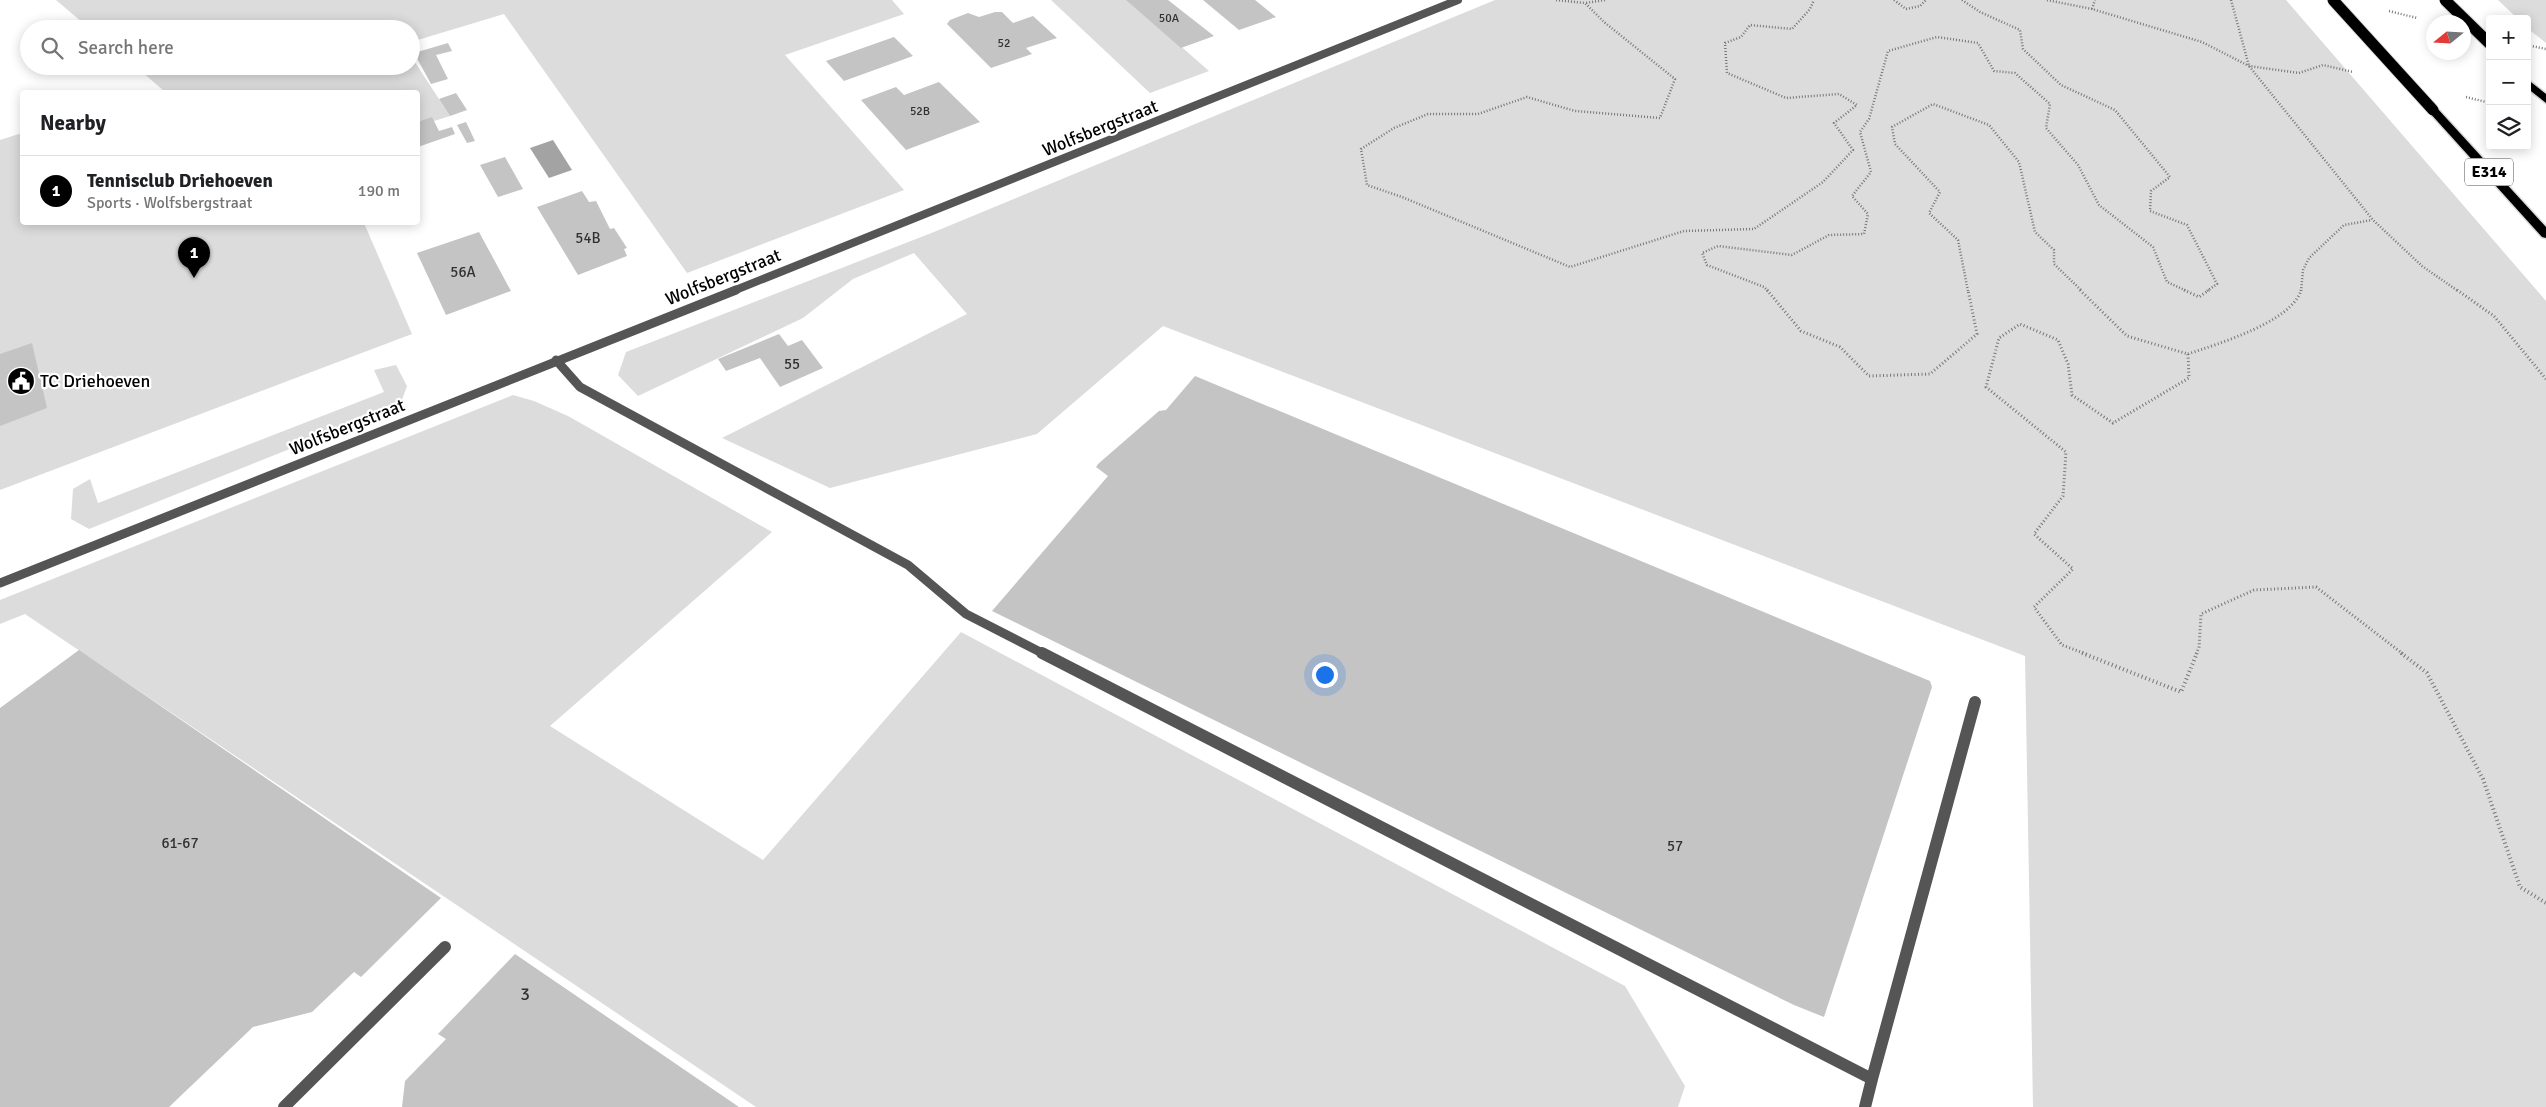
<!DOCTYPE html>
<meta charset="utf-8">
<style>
:root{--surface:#fff;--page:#f2f2f2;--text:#202124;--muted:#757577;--line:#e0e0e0;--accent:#000}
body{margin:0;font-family:Signika,sans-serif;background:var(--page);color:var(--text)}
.controls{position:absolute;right:15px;top:15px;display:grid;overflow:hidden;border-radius:5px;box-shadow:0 2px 12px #0003}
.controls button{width:45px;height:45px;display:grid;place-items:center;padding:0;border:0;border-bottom:1px solid var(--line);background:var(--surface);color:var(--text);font:25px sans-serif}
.compass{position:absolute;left:2426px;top:15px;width:45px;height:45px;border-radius:50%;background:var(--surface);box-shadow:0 2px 12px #0003;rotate:252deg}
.you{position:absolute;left:1324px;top:674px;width:18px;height:18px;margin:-12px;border:4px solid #fff;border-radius:50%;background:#1a73e8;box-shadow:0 0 0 8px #1a73e833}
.badge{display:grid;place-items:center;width:32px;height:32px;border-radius:50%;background:var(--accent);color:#fff;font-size:16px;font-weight:700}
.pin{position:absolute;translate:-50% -41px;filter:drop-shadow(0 1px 2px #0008)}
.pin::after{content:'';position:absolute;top:26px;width:18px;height:15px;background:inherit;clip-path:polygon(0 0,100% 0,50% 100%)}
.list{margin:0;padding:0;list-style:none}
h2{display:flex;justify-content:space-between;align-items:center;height:65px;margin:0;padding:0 20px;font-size:21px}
h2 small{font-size:16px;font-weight:400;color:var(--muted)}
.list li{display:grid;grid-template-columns:32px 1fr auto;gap:15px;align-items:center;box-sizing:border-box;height:70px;padding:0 20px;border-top:1px solid var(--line)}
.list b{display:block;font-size:19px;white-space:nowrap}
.list p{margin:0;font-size:16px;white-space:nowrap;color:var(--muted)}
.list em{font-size:16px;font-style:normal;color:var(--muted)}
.icon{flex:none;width:28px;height:28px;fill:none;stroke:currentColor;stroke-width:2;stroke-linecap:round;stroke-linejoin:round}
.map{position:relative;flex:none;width:2546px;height:1107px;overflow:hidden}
.search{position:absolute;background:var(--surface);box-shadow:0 2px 12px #0003;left:20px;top:20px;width:400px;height:55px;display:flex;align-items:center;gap:12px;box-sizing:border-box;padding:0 18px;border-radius:28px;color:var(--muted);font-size:19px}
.panel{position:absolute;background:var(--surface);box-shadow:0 2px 12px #0003;left:20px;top:90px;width:400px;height:135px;border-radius:5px}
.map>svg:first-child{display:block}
</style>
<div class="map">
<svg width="2546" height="1107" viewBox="0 0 2546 1107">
<rect width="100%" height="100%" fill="#fff"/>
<path fill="#dcdcdc" d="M56,0h836l12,14 -119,41 119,135 -217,83 -183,-259 -93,28v-13h-321z
M1051,0h77l81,71 -59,22z
M1495,0h791l260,301v806h-513l-8,-451 -862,-330 -126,108 -207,54 -108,-50 245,-124 -53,-61 -61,26 -50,39 -165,78 -20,-21 8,-23 308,-120z
M2498,0h48v43l-19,-15v-9h-9z
M411,56l39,60 -32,10v-34h-256l2,-1 -29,-25h276z
M22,133v89l342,1 48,111 -412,156v-350z
M396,365l11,21 -7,19 -311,124 -18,-10 2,-30 17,-10 8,24 286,-111 -10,-22z
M513,395l21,6 34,15 204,116 -222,194 213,134 198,-228 664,354 60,100 -7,21h-922l-731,-493 -25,10v-24z"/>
<path fill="#a3a3a3" d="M553,140l19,30 -23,8 -19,-30z"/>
<path fill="#c4c4c4" d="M1126,0h42l46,36 -33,12z
M1203,0h52l21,17 -37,13z
M995,12h7l11,11 20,-7 24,22 -31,10 6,6 -41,14 -44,-44 3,-4 18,-7 11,4z
M894,37l19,19 -69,25 -18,-20z
M448,43l4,8 -16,4 12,24 -17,5 -17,-31z
M939,82l41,40 -74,28 -45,-50 35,-13 8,8z
M456,93l11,17 -17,6 -11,-17z
M432,117l7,14 13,-4 3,7 -37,13v-25z
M466,122l9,19 -8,2 -10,-18z
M505,157l18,32 -25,8 -18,-32z
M582,191l7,11 7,-1 14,28 4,-1 13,20 -3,1 3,7 -49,19 -41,-68z
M479,232l32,59 -65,24 -29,-62z
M779,334l9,12 14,-6 21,28 -43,19 -20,-29 -34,13 -8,-12z
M32,343l15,65 -47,18v-72z
M1195,376l735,305 2,6 -108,330 -30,-12 -802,-394 116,-135 -12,-9 2,-3 61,-53 7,-1z
M79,650l362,248 -80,79 -7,-5 -42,40 -59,15 -84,80h-169v-399z
M515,954l224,153h-337l3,-26 41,-42 -8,-5z"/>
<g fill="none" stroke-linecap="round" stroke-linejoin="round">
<g stroke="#dbdbdb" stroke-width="3">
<path id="highway" d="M2527,79l19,15v9l-19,-15z
M2433,107l4,1 109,119v11l-4,-1 -113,-125 -2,-2z"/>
</g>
<path stroke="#777" stroke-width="2.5" stroke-dasharray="1 2" stroke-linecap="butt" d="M1556,0l29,3
M1605,0l-20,3 19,19 71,57 -15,39 -85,-7 -48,-14 -49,17h-50l-34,14 -33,21 6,36 35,12 168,70 114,-36 70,-2 69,-47 30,-32 -19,-27 23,-18 -18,-11 -53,4 -59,-25 -2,-30 16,-6 9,-12 42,4 18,-20 4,-9
M1894,0l12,9 14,-3 6,-6
M1962,0l18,12 40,18 3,19 38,36 54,25 55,67 -19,14 -1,20 37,14 30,59 -10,7
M2047,0l45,9 110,33 47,24 50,7 24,-8 30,7
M2231,0l18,66 124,154 49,46 36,25
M2092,9l3,-9
M2389,11l28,7
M2527,45l19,4
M2466,97l24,6
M1768,291l-4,-4 -57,-22 -5,-12 16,-7 74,9 37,-20 35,-1 4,-20 -16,-18 19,-24 -11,-40 9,-13 19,-68 49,-14 41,6 16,28 21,2 35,31 -4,24 32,37 21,40 54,42 14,35 20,9
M1968,291l-10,-51 -29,-27 11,-21 -45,-48 -3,-17 41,-23 56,21 30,37 16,70 19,18v14l28,27
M2301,291l2,-21 6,-12 35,-33 28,-5"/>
<path stroke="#777" stroke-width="3" stroke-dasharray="1 2.5" stroke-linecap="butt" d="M1767,290l34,41 39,16 29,29 61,-2 47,-40 -9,-44
M2080,290l47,46 61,18 1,24 -76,45 -41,-28 -4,-31 -10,-24 -38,-16 -21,14 -13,49 80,65 -3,44 -29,38 39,35 -39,38 28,38 24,9
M2184,290l15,7 10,-7
M2457,290l37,26 52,63
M2188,354c29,-10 104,-32 113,-64
M2196,654l3,-6 2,-34 53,-24 62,-3 87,67"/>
<path stroke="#777" stroke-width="4" stroke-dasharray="1 3" stroke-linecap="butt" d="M2082,653l99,39 16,-39
M2401,653l26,20 56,106 37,108 26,16"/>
<path stroke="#555" stroke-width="9" d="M556,360l24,27 328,178 58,49 78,40"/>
<path stroke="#555" stroke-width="12" d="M1042,653l830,426 -7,28
M1872,1079l103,-377
M284,1107l161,-160"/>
<path stroke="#555" stroke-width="8" d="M733,291l725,-291"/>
<path stroke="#555" stroke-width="9" d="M0,583l736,-293"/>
<use href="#highway" fill="#000" fill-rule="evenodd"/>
<g stroke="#dbdbdb" stroke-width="13" stroke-linecap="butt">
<path id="highway-bridge" d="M2333,0l100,110
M2445,0l45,44"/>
</g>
<use href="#highway-bridge" stroke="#000" stroke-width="11"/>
</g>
<defs>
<g id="civic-disc" transform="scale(1.4375)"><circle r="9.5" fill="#000" stroke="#fff"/><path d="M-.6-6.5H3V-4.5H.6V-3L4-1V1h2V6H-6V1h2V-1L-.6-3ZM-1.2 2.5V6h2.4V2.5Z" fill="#fff"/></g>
</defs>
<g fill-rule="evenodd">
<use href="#civic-disc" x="21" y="381"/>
</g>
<g text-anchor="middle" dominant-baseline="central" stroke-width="4.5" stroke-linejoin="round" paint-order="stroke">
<g font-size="12" fill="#313131">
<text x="1169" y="18">50A</text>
<text x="1004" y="43">52</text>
<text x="920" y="111">52B</text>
</g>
<g font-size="15" fill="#313131">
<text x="588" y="238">54B</text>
<text x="463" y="272">56A</text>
<text x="792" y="364">55</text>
<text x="180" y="843">61-67</text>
<text x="1675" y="846">57</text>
</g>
<rect fill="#fff" stroke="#4c4c4c" stroke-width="1" x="2465" y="158.5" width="48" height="27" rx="4"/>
<g font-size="16" font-weight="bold" fill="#000">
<text x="2489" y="172">E314</text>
</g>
<g font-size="18" fill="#000" stroke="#fff">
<text transform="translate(1100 128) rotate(-22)">Wolfsbergstraat</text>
<text transform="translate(723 277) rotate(-22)">Wolfsbergstraat</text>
<text transform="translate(347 427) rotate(-22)">Wolfsbergstraat</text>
</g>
<g font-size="18" fill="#000" stroke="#fff" text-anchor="start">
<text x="40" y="381">TC Driehoeven</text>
</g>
<g font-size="18" fill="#313131">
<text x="525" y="994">3</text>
</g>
</g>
</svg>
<div class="controls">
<button>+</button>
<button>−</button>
<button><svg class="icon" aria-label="layers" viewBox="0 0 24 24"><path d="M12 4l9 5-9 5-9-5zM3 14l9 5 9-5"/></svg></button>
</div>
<svg class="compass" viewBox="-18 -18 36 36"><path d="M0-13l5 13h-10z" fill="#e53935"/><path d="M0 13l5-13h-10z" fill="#757577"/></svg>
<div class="you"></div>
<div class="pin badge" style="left:194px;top:278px">1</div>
<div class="search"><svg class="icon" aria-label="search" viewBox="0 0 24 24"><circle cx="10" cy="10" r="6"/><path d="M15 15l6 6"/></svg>Search here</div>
<section class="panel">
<h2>Nearby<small></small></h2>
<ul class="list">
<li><span class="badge">1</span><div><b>Tennisclub Driehoeven</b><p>Sports · Wolfsbergstraat</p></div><em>190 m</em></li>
</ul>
</section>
</div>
